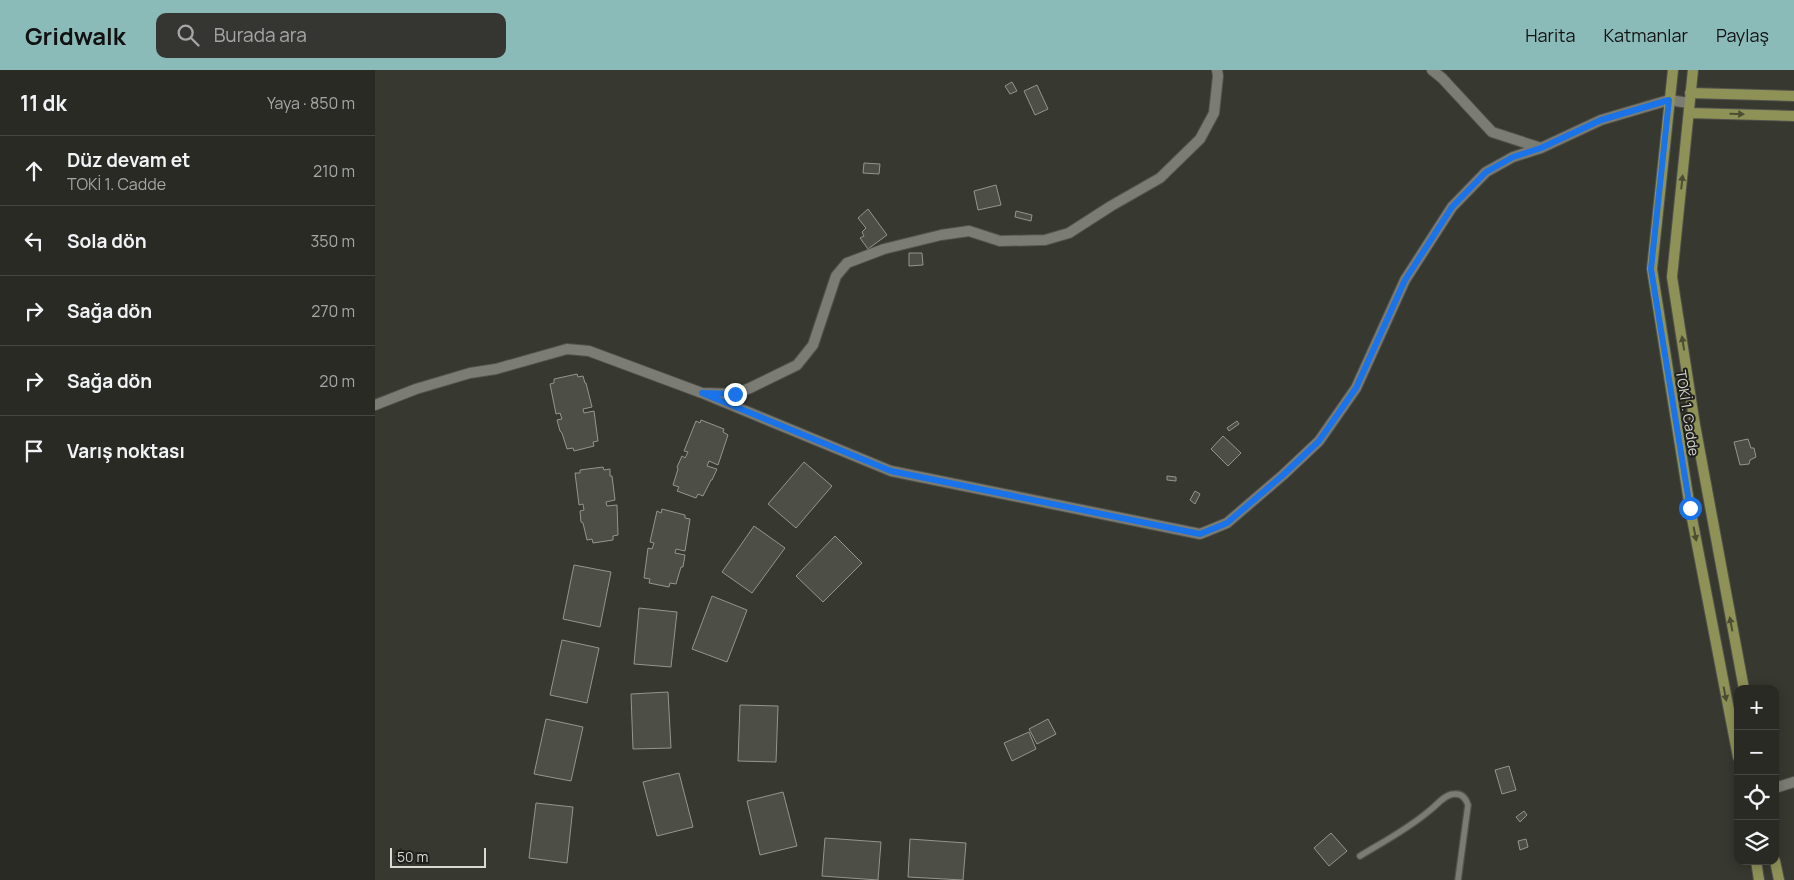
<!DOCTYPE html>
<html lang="tr">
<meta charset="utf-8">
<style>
:root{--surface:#292a24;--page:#353631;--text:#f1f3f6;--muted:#a5a7a6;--line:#454641;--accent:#8bbbb9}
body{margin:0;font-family:Manrope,sans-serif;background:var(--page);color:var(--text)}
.controls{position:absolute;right:15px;bottom:15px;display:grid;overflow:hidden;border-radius:10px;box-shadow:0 2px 12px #0003}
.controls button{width:45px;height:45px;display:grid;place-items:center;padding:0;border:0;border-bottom:1px solid var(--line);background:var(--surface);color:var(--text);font:25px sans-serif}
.scale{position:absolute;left:15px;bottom:12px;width:96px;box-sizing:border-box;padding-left:5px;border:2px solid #d9d9d5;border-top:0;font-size:14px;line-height:18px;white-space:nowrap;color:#d9d9d5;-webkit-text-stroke:4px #1f1f1b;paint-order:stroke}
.stop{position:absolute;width:15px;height:15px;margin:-11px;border:4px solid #1a73e8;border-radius:50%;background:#fff}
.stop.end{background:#1a73e8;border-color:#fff;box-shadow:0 1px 5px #0008}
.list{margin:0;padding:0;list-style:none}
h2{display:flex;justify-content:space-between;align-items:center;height:65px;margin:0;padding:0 20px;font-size:21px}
h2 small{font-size:16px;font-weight:400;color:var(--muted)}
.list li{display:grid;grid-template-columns:32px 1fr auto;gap:15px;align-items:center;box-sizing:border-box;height:70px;padding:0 20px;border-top:1px solid var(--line)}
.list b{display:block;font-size:19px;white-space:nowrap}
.list p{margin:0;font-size:16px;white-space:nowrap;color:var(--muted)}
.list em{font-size:16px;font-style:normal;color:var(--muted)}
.icon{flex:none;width:28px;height:28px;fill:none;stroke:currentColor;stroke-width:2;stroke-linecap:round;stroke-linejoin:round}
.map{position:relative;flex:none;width:1419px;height:810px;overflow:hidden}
header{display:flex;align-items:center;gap:30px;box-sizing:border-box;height:70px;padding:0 25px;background:var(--accent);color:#111}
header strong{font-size:24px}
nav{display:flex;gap:28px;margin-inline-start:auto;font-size:18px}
.search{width:350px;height:45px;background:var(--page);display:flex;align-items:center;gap:12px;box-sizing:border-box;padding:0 18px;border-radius:10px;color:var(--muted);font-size:19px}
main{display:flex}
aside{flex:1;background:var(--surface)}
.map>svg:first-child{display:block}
</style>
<header>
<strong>Gridwalk</strong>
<div class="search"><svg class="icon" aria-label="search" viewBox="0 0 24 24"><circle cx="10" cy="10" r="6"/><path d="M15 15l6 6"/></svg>Burada ara</div>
<nav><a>Harita</a><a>Katmanlar</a><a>Paylaş</a></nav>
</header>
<main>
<aside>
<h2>11 dk<small>Yaya · 850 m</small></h2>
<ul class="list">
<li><svg class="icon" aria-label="ahead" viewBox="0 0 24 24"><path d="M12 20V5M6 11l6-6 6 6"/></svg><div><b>Düz devam et</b><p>TOKİ 1. Cadde</p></div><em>210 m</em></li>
<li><svg class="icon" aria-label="left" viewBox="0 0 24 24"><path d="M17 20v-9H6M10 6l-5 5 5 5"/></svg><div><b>Sola dön</b></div><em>350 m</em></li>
<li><svg class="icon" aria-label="right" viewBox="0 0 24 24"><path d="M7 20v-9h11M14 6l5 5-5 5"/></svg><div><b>Sağa dön</b></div><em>270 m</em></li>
<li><svg class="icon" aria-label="right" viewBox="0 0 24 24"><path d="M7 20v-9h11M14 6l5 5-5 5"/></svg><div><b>Sağa dön</b></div><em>20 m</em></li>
<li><svg class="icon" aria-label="arrive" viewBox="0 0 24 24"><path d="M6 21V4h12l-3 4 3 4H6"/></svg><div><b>Varış noktası</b></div></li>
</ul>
</aside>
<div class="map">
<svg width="1419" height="810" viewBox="0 0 1419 810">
<rect width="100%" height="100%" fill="#373830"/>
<path fill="#4d4e46" stroke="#94958c" d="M637,12l5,9 -7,3 -5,-8z
M662,15l11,24 -13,6 -11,-24z
M489,93l16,1 -1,10 -16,-1z
M621,115l5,20 -23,5 -4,-19z
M493,139l19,26 -19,14 -8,-11 4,-2 -2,-4 4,-4 -8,-10z
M641,141l16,4 -1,6 -16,-4z
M534,183h13l1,12 -14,1z
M202,304l1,3 5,-1 2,7h1l6,24 -9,2 1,4 10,-2 4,30 -5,1 1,4 -20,5 -1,-3 -6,1 -5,-16 -2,-2 -3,-11 5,-1 -2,-6 -4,1 -6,-30 4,-1v-4z
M326,350l23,9 -1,3 5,3 -10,30 -9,-4 -2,5 10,3 -5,11h-1l-8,16 -5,-2 -2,4 -19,-7 2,-4 -6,-2 5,-16 -1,-2 5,-11 3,2 3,-6 -4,-1 12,-30 4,2z
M862,351l2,3 -10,7 -2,-3z
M848,366l18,17 -13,13 -17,-17z
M1373,369l3,9h3l2,9 -6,3 -1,4 -9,1 -6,-23z
M429,392l28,24 -36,42 -28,-24z
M228,397l1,3 6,-1v7h2l3,24 -9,2 1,4 10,-1 1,30 -5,1v4l-20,3 -1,-4 -5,1 -4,-17 -2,-1 -1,-11 4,-1 -1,-6 -4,1 -4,-32h5v-3z
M792,406l9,1v4l-9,-1z
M820,421l5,3 -5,10 -5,-4z
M287,439l23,6v3l5,1 -5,32 -9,-2 -1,4 10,2 -2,12h-2l-5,17 -6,-1 -1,4 -20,-4 1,-4 -6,-1 4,-30 4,1 2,-6 -4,-1 7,-31 4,2z
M379,456l31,22 -33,45 -30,-21z
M460,466l27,27 -39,39 -27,-26z
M199,495l37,7 -11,55 -37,-8z
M337,526l35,14 -20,52 -35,-13z
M264,538l38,4 -6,55 -37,-3z
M187,570l37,8 -12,55 -37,-8z
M293,622l3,56 -38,1 -2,-55z
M365,635l38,1 -2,56 -38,-1z
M171,649l37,8 -12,54 -37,-7z
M673,649l8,15 -19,10 -8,-15z
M654,662l7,17 -24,12 -8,-18z
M1134,696l7,24 -14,4 -7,-24z
M304,703l14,54 -36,9 -14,-54z
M408,722l14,54 -37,9 -13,-54z
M161,733l37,4 -6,56 -38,-5z
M1149,741l3,4 -7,7 -4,-5z
M956,763l16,18 -18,15 -15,-18z
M450,768l56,4 -3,38 -56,-4z
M535,769l56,4 -3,37 -55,-3z
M1151,769l2,8 -8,3 -2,-9z"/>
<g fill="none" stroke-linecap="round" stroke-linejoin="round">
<g stroke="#53534d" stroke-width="8">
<path id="lane" d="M985,786c23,-14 48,-27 69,-45 7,-5 16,-17 25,-17 8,-1 12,5 14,11l-10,75"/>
</g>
<g stroke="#53534d" stroke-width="12">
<path id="street" d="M1057,0l10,8 50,54 49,16 60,-28 68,-20 20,3
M327,323l189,78 309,63 27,-11 56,-48 36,-34 37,-53 49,-108 47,-73 34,-35 27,-15 28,-9
M0,335l41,-16 54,-16 26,-4 71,-20 22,2 113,42 33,1 15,-6 47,-23 16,-20 23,-69 11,-13 37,-14 57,-14 28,-4 31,10 45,-1 24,-7 42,-27 49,-28 40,-39 14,-26 4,-37 -1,-6
M1400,718l19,-6"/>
</g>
<g stroke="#53534d" stroke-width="12">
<path id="secondary" d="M1298,0l-21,199 38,239 48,249
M1318,0l-21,207 23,148 49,264
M1315,23l104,3
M1314,43l105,3
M1381,791l3,19
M1400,791l4,19"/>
</g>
<use href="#lane" stroke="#7b7c74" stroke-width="5.5"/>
<use href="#street" stroke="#7b7c74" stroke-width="10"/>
<use href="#secondary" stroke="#8f9257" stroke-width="10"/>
</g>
<defs><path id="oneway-solid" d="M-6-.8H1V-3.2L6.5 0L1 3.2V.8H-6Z" transform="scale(1.25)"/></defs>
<g fill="#4c4d33">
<use href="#oneway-solid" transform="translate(1362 44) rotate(2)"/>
<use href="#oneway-solid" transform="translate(1307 112) rotate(-84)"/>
<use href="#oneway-solid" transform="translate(1308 273) rotate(-99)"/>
<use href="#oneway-solid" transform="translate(1320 464) rotate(79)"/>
<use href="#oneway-solid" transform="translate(1356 554) rotate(-101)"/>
<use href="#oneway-solid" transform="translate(1350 624) rotate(79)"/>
</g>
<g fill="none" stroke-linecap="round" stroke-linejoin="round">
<path stroke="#1a73e8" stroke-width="6" d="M360,324l-33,-1 189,78 309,63 27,-11 56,-48 36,-34 37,-53 49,-108 47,-73 34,-35 27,-15 28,-9 60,-28 68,-20 -18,169 39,239"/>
</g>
<g text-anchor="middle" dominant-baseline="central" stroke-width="4" stroke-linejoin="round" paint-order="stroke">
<g font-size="14" fill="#d9d9d5" stroke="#1f1f1b">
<text transform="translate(1313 343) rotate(81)">TOKİ 1. Cadde</text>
</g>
</g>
</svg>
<div class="controls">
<button>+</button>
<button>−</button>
<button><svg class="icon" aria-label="locate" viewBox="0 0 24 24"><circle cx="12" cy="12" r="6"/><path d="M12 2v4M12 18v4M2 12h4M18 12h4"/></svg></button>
<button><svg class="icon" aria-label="layers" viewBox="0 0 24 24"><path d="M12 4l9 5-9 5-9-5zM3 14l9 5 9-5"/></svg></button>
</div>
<div class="scale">50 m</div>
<div class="stop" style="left:1315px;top:438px"></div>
<div class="stop end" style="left:360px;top:324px"></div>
</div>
</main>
